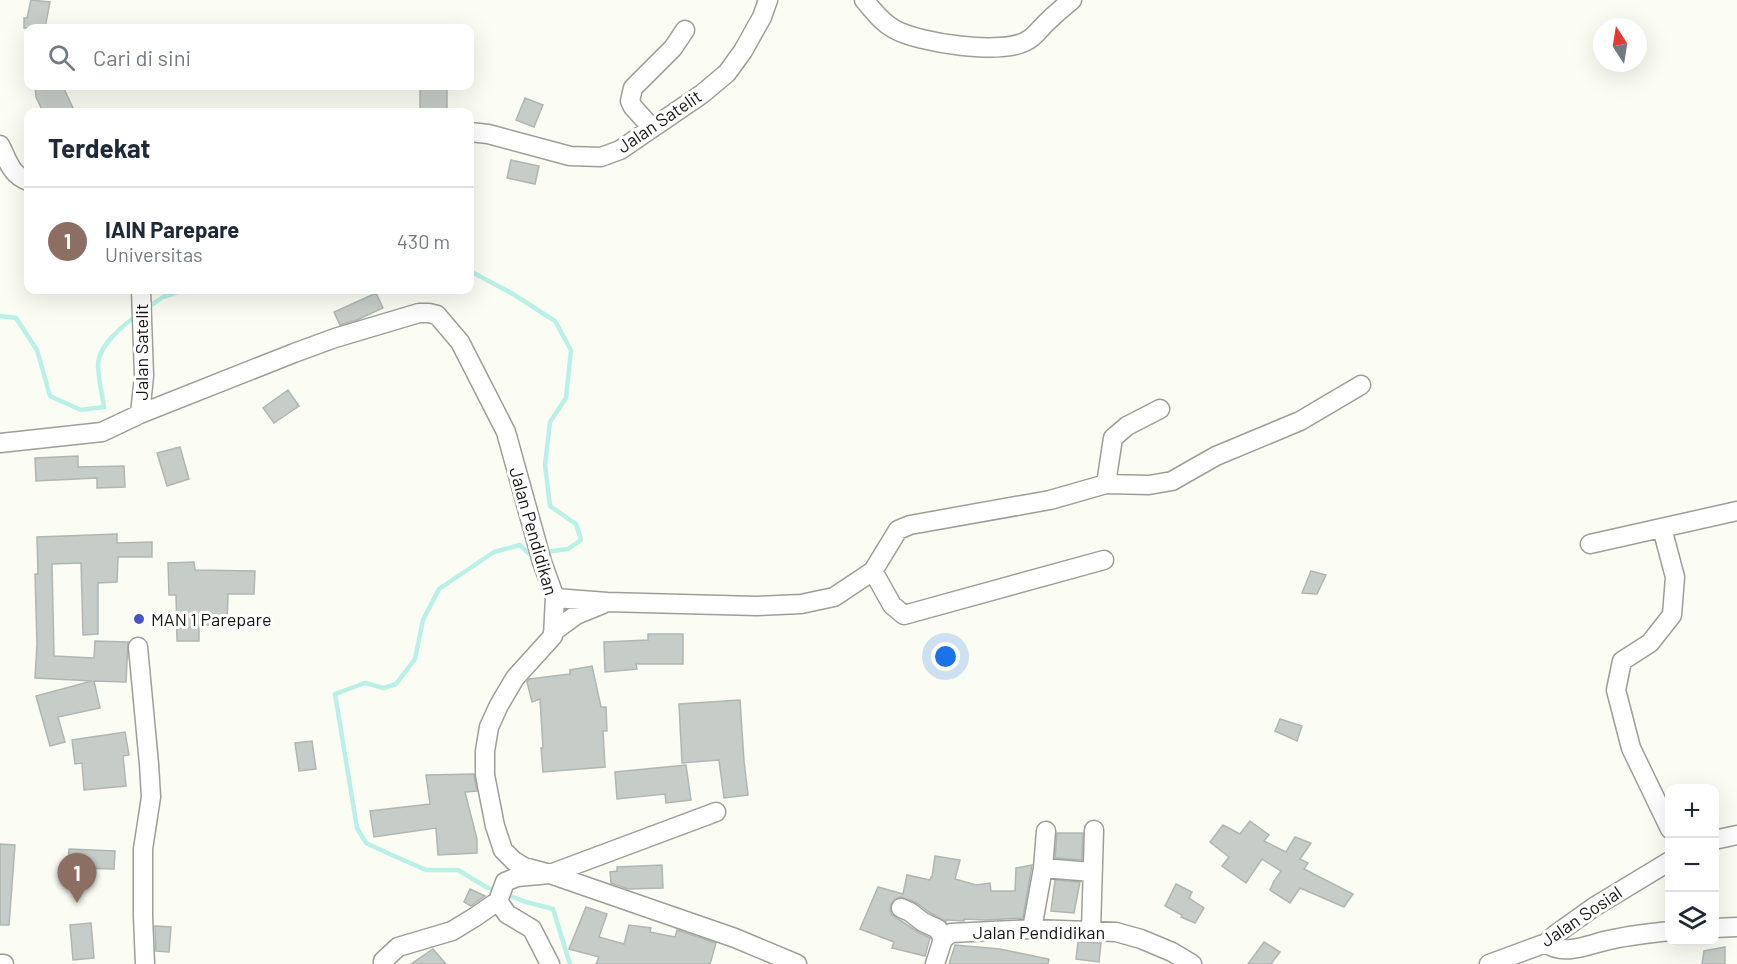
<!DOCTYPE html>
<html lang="id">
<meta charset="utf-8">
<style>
:root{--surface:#fff;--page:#f2f2f3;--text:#1f2937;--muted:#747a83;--line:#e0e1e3;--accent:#1a73e8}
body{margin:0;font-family:Barlow,sans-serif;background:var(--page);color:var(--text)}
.controls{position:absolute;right:18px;bottom:18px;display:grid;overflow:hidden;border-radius:12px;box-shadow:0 6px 24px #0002}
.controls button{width:54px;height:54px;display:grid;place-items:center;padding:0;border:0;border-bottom:2px solid var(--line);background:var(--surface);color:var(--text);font:30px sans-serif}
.compass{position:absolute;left:1593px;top:18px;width:54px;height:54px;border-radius:50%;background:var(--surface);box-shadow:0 6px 24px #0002;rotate:348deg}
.you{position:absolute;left:946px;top:657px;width:21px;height:21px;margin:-15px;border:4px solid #fff;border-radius:50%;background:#1a73e8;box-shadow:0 0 0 9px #1a73e833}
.badge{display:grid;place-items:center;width:39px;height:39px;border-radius:50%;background:var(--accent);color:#fff;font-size:20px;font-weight:700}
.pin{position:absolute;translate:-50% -50px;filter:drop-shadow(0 2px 3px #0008)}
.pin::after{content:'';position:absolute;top:32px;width:21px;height:18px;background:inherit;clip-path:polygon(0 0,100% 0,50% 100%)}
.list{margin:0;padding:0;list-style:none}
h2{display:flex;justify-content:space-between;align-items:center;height:78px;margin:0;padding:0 24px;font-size:26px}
h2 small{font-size:20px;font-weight:400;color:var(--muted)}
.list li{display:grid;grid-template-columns:39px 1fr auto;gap:18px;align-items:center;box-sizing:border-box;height:108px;padding:0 24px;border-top:2px solid var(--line)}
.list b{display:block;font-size:22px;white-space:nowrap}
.list p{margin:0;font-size:20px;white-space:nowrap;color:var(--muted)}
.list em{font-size:20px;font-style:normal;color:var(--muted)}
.icon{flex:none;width:33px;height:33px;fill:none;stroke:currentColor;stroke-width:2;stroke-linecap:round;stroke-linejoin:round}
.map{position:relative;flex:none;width:1737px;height:964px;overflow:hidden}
.search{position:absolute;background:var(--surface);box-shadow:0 6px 24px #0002;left:24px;top:24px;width:450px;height:66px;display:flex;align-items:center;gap:15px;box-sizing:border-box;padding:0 21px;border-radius:12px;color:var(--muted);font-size:22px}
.panel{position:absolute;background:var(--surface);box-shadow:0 6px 24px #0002;left:24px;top:108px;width:450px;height:186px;border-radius:12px}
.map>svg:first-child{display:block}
</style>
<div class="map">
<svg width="1737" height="964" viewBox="0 0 1737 964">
<rect width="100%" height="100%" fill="#fbfdf5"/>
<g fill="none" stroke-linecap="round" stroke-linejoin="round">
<path stroke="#baf1e6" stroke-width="4.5" d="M470,271l43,23 42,27 16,29 -5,48 -16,24 -5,43 5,41 26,18 5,16 -13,9 -23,3
M147,308l16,-11 21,-7
M0,316l16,2 21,32 13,46 31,14 23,-3c-2,-14 -6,-28 -6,-42 0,-19 25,-40 40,-50
M497,891l-11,-4 -28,-17h-32l-34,-15 -26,-12 -9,-15 -22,-134 30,-11 19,5 12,-4 19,-25 8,-39 16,-31 55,-37 26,-7 9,9 7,-1
M505,894l21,8 27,7 17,55"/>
</g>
<path fill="#c6cdc8" stroke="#b0b6b1" stroke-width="1.5" d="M31,0l19,2 -5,26h-21v-10h3z
M35,86h29l1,5 10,21h-32l-7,-15z
M420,86h27v26h-27z
M525,98l18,7 -9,22 -18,-7z
M511,160l28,6 -4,18 -28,-6z
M376,293l7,15 -26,12 -17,5 -6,-13z
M288,390l11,16 -25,17 -11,-15z
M180,447l9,32 -22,7 -10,-33z
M78,456v11l46,-1 1,21 -28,1v-10l-61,3 -1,-23z
M117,534v9l35,-1v15h-34l-1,25 -19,1v51l-15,1 -2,-72 -29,1 2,92 40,2 1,-17 33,1 -2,40 -32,-1 6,27 -42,9 7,25 -15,4 -14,-50 56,-15 -57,-3 2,-34 -2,-70h3l-1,-37z
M194,562l1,8 60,1 -1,23h-26l-1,31h-28v16h-22l-1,-46h-7l-1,-32z
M1311,571l15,4 -9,19 -15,-1z
M648,634h35v30h-47l1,5 -32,3 -1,-30 44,-2z
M592,666l9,41h5l1,24h-4l2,36 -62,5 -2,-24h2l-3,-49 -8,3 -5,-20 2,-3 41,-5v-4z
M740,700l4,61 4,34 -24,3 -5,-38 -37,3 -3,-59z
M1280,719l22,7 -5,15 -22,-10z
M125,732l4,23 -6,1 3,30 -42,4 -2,-27 -7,1 -3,-24z
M312,741l4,28 -17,2 -4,-28z
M686,765l5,35 -25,3 -1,-9 -48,5 -2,-27z
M474,774l3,17 -12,1 12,47v14l-39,2 -2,-27 -62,9 -4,-26 60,-7 -4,-29z
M1250,821l19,14 -5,6 22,11 9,-15 16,6 -11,16 8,4 -4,6 49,25 -9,13 -44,-19 -10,15 -20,-13 4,-9 7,-10 -19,-12 -16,24 -24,-17 7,-9 -19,-15 13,-17 17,9z
M1057,833h26l-1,27 -27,-2z
M0,844l15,1 -6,80h-9z
M69,849l46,2 -1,18 -46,-1z
M935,856l25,4 -5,19 21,6 14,-2 1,8h24l1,-23 16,-3 -9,53 -37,2 -22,-1v2l-18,-1v2l-17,-10 -14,-10 -15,-5 -5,2 -4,5 -1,6 2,5 26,17 12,6 -5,18 -33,-8 2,-6 -34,-13 18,-42 25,7 4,-19 23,5 1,-3h1z
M662,865l1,23 -35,1 -17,-6 -1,-11 7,-1v-4z
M1055,880l25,2 -6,31 -23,-2z
M1176,884l16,8 -3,6 15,10 -9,15 -14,-6 1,-2 -17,-9z
M470,889l15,7 -14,10 -7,-4z
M586,907l21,7 -8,23 25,7 5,-19 22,3 -1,4 25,5 2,-7 39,13 -6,21h-114l3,-7 -30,-8z
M91,923l3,35 -21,2 -3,-35z
M155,926l16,1 -2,25 -13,-1z
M1078,942l23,1 -2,19 -23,-3z
M1264,942l16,10 -9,12h-23z
M955,945l45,4 49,10 -1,5h-99z
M1725,947v17h-23l2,-13z
M433,949l13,15h-35z"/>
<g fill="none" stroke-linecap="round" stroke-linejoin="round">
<g stroke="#9c9e98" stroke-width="21">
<path id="minor" d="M864,0c9,10 17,22 30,29 24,14 110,27 134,11 6,-3 11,-10 17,-16 8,-8 17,-16 27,-24
M651,127l-18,-20 -3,-6 3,-13 40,-40 12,-18
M470,132l18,2 82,22 31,1 19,-7 82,-56 25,-21 16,-22 19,-34 6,-17
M0,145c8,16 11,30 28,36
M140,414l4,-38 -3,-86
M0,443l102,-11 38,-18 154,-61 41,-15 84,-25h10l8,2 23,27 46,90 36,130 13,36 -2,38 -38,42 -16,27 -10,22 -4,24v24l10,51 8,24 11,11 10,6 26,7 185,64 62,26
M1106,484l7,-46 14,-12 33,-17
M1662,528l13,49 -3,38 -22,28 -28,18 -6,29 15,58 39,81
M1590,544l147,-33
M873,571l19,34 12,10 200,-55
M555,598l52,4 150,4 44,-2 33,-7 39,-26 25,-41 12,-5 140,-25 56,-16 43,1 23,-4 44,-25 84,-35 61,-36
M553,632l23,-17 27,-11
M138,647l11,117 2,33 -8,52v67l2,48
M1714,840l23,-5
M1043,868l49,4
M498,901l9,13 25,15 18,35
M901,908l9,4 13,10 15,7 5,10
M1714,928l23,-1
M1032,929l11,-61 3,-37
M1091,930l3,-100
M1546,943c19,15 47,-1 68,-4 18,-4 37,-6 56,-8
M0,964h4
M383,964v-3l15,-14 54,-16 23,-14 23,-16 7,-19 12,-5 33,-3 166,-62
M935,964l8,-25 8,-6 81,-4 84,3 25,7 31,13 20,12
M1489,964l57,-21 10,-9 38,-27 76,-46"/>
</g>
<use href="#minor" stroke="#fff" stroke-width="18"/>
</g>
<circle fill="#4553c8" stroke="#fff" stroke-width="2" cx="139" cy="619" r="6"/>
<g text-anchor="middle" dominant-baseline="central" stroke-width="6" stroke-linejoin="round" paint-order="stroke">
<g font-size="18" fill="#151613" stroke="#fff">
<text transform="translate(659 121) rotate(-34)">Jalan Satelit</text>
<text transform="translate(141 352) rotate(-90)">Jalan Satelit</text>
<text transform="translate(534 531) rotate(74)">Jalan Pendidikan</text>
<text transform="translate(1581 916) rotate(-34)">Jalan Sosial</text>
<text x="1039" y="932">Jalan Pendidikan</text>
</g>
<g font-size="18" fill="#151613" stroke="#fff" text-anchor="start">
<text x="151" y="619">MAN 1 Parepare</text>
</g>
</g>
</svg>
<div class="controls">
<button>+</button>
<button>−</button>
<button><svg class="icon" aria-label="layers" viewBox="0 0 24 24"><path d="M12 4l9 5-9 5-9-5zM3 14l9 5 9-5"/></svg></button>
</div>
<svg class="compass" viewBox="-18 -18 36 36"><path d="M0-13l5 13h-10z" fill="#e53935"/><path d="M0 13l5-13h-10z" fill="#747a83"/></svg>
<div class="you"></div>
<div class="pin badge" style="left:77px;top:903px;background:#8d6e63">1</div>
<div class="search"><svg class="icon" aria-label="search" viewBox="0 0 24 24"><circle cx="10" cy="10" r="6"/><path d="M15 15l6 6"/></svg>Cari di sini</div>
<section class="panel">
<h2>Terdekat<small></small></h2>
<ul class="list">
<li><span class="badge" style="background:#8d6e63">1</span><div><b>IAIN Parepare</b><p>Universitas</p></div><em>430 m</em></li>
</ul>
</section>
</div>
